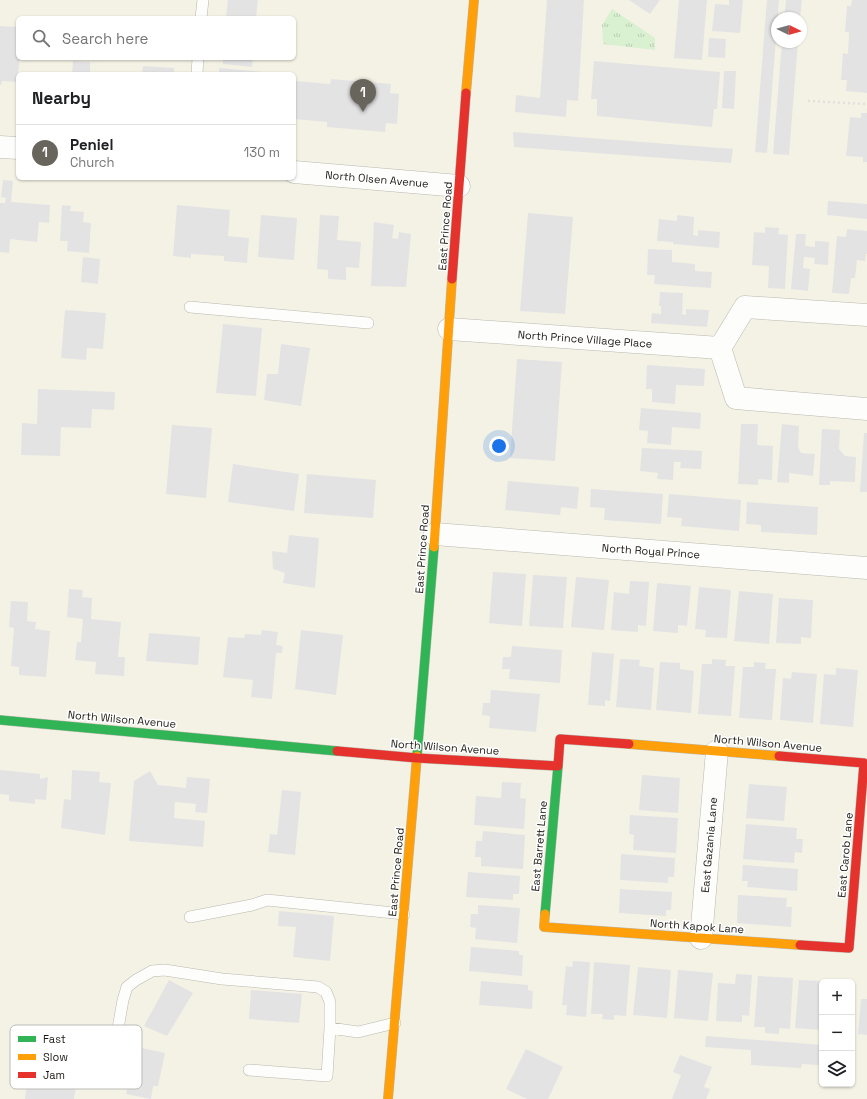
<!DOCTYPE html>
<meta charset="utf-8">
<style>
:root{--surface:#fff;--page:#f6f6f6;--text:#202124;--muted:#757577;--line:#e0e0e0;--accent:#68665c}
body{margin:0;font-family:"Space Grotesk",sans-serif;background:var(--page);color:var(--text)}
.controls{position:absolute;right:12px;bottom:12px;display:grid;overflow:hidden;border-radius:6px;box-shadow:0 1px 3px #0004}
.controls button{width:36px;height:36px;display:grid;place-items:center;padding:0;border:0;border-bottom:1px solid var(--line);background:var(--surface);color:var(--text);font:20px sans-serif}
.compass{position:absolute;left:771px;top:12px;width:36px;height:36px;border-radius:50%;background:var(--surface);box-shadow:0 1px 3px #0004;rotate:95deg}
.you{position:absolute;left:499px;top:446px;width:14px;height:14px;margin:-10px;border:3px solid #fff;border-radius:50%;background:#1a73e8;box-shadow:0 0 0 6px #1a73e833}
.badge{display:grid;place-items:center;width:26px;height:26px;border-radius:50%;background:var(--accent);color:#fff;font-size:13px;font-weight:700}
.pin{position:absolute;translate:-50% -33px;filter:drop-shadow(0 1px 2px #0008)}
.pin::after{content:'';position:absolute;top:21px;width:14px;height:12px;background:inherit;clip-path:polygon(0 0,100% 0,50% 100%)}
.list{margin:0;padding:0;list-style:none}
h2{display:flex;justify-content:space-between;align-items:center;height:52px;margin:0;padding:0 16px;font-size:17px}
h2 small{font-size:13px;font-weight:400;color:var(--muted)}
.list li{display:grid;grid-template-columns:26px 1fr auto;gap:12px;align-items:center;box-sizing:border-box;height:56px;padding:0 16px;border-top:1px solid var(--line)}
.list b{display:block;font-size:15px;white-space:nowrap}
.list p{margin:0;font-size:13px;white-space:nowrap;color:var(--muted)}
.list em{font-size:13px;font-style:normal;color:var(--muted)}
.icon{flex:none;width:22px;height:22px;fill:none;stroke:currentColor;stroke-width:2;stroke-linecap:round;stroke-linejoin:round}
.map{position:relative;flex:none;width:867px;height:1099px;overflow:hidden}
.search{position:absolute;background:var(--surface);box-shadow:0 1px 3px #0004;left:16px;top:16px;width:280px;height:44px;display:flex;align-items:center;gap:10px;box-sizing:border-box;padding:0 14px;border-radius:6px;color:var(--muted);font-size:15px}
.panel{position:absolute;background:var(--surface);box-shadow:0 1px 3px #0004;left:16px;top:72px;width:280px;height:108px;border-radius:6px}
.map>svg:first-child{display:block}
</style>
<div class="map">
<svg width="867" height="1099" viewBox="0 0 867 1099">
<defs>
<pattern id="grass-tufts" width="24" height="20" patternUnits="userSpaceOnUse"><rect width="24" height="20" fill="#d9f0d1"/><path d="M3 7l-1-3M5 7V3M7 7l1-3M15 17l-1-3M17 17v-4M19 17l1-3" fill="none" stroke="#bacdb3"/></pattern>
</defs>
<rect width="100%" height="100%" fill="#f4f2e5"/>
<path fill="url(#grass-tufts)" d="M612,9l43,29v12l-52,-6 -1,-19z"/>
<path fill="#e3e3e4" d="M228,0h30l-2,18h-30z
M547,0h37l-6,101 -11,-1 -1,17 -51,-5 1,-17 24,3z
M629,0h31l-10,14z
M679,0h28l-5,60 -28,-2z
M729,0h14l-3,33 -28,-2 3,-27 14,1z
M767,0h12l-12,153 -12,-1z
M786,0h16l-2,18h-16z
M852,0h15v93l-21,-2 1,-11h-6l2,-27 5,1 1,-22h-4l2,-26h4z
M0,26l18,1v31h2l-3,24 -15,-1 -1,4h-1z
M709,38l17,1 -1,19 -17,-1z
M782,42h16l-9,113 -16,-1z
M223,58h30l-1,9 -29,-3z
M73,61l17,1v12h-18z
M594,61l126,11 -3,37h-3l-2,18 -115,-11v-17h-6z
M143,66l31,2v6h-32z
M219,68l44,4v2h-44z
M724,71h12l-2,38 -12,-1z
M331,79l60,5 -1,9 9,1 -2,30 -11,-1 -1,9 -58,-5v-5l-33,-3 1,-38 35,3z
M861,113h6v49h-4v-5l-17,-1 4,-39 11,1z
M513,132l220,17 -2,14 -217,-16z
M3,180l10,1 -2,21 39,3 -1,18 -10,-1 -2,20 -27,-3 -1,14 -9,-1v-49h5l1,-5 -5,-1z
M828,201l39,3v15l-40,-4z
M62,205l9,1 -1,5 14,1 -1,10 8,1 -2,30 -22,-2 1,-10h-8z
M177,205l53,5 -2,26 21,2 -2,25 -23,-2v-5l-33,-2v4l-18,-2z
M528,213l45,4 -8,97 -45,-3z
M261,215l36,3 -3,42 -36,-3z
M320,215l19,1 -2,24 24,2 -2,26 -13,-1v13l-18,-1v-9l-11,-1z
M677,215l17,2 -1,18 5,1v-6l22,2 -1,16 -46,-4v-2l-16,-1 2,-22 18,2z
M374,222l20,3 -2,13 6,1 1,-7 12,2 -5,53 -35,-1z
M765,227l14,1 -1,6 10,1 -3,54 -17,-1 1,-22 -17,-1 2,-33 11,1z
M847,229l20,2v23h-1l-1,7 -8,-1 -2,18h-4l-2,16 -17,-1 5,-57 9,1z
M796,234h10l-1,12 10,1v-6l14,1 -1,23 -14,-1 1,-6 -11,-1 -1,11 7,1 -2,22 -17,-2z
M648,249l24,1v12l23,2v7l17,1 -1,16 -57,-4 1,-9h-8z
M83,257l17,2 -2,25 -17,-2z
M660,292l23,1 -1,21 4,1v-6l23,1 -2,17 -56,-4 1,-10 9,1v-8h-2z
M65,310l41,3 -3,36 -16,-1 -1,12 -25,-2z
M223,324l39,4 -6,68 -40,-3z
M281,344l29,4 -9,58 -37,-6 3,-26h11z
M517,359l45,3 -7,99 -45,-3z
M647,365l58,4 -1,17 -28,-1 -1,19 -23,-2v-13h-6z
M38,389l77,3 -1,18 -22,-1 -1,19 -30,-1 -1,29 -39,-1 1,-32 15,1z
M641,408l60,5 -1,16 -28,-2 -1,18 -24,-2 1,-12 -9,-1z
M741,424h17l-1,21 16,1 -1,34 -14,-1v6l-20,-1z
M782,424l17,2 -1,21 3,6 14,1 -2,22 -24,-3v10l-12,-1z
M172,425l40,3 -6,70 -40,-4z
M822,429l18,1 -1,19 6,7 11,1 -1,25 -25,-1v4h-11z
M864,433h3v59h-7z
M642,448l60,3 -1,18 -21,-1 1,-6h-7l-1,18 -16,-1 1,-6 -18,-2z
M233,464l66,10 -5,37 -66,-9z
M307,474l69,6 -3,38 -69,-5z
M508,481l71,6 -2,22 -16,-2 -1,8 -55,-5z
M591,489l72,5 -2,30 -57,-4 1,-12 -15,-1z
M669,494l72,6 -2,31 -58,-5 1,-8 -15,-1z
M747,502l71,5 -1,28 -56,-3v-7l-15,-1z
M289,535l30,3 -4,50 -32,-5 2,-10 -12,-4 -1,-18 15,2z
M493,572l33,2 -4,52 -33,-3z
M533,575l34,2 -4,51 -34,-2z
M576,577l33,3 -5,50 -33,-3z
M630,581l19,1 -3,44 -8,-1v7l-27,-2 3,-38 15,2z
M657,583l34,3 -4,40 -9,-1v8l-25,-2z
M699,587l32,3 -4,48 -22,-1 1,-7 -11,-1z
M69,589l14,1 -1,7 10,1 -1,21 30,3 -3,35h7l-1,19 -29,-2 1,-12 -21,-2 2,-18h4l2,-23 -16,-2z
M739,591l34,3 -4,50 -35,-3z
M779,598l34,2 -2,38 -10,-1v7l-25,-1z
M11,601l17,1 -1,19 9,1 -1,7 15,2 -4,46 -27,-2v-8l-8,-1 3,-38 -5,-1z
M262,630l16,2 -2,13 7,1 -1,7h-6l-4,46 -21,-2 2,-17 -30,-3 5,-40 16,1 1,-4 16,1z
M301,630l42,5 -7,60 -41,-6z
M149,633l51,4 -2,28 -52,-4z
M512,646l50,4 -2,33 -51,-4 1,-10h-8l1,-12h8z
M592,652l22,2 -4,47 -5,-1v6l-17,-1z
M620,659l20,1 -1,6 15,2 -3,42 -35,-3z
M712,659l14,1 -1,6h10l-4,50 -33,-2 4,-50h10z
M660,662l20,1v6l14,2 -3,42 -35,-3z
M754,662l12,1 -1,6h11l-4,51 -33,-2 4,-51h11z
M836,668l22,2 -5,57 -33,-3 4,-50 12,1z
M792,672l25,2 -4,49 -33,-3 3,-42 8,1z
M491,690l49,4 -4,38 -47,-4 1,-12 -8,-1 1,-12h7z
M0,770l40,4v5l8,-2 -2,23 -11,-1v5l-26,-3v-6l-9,-1z
M72,770l28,2 -1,10 12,1 -6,52 -44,-7 3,-29 7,1z
M150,771l8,14 28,3 1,-11 23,2 -3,34 -12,-1 1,-8 -21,-2 -1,16 31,3 -2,26 -74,-6 5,-60z
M642,775l38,3 -2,35 -39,-3z
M502,782l19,1 -1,15 6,1 -2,30 -50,-4 2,-29 25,2z
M749,784l38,3 -3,34 -38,-3z
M282,790l19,2 -6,63 -27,-3 2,-18 7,1z
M630,815l48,3 -2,35 -43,-3 1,-15 -5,-1z
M746,824l51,4 -1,11h7l-1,14 -7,-1 -1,11 -51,-4z
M483,831l42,4 -2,34 -42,-3v-9h-6l1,-16h6z
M621,854l54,4 -1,19h-6v6l-48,-3z
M743,865l55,4 -1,22 -50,-4 1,-6h-6z
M468,872l52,4 -1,18h-6v6l-47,-3z
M620,889l52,3 -1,18h-5v6l-47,-3z
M738,895l49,3 -1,9h6l-1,20 -54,-4z
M478,905l42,3 -3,35 -42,-4 1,-11 -6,-1 1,-13h7z
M279,911l55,5 -4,45 -37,-4 3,-30 -18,-1z
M471,947l48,4v4h4l-1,21 -53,-5z
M573,961l17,1 -4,55 -20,-2 1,-10h-5l4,-39 6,1z
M594,962l36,3 -4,51 -12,-1v5l-12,-1 1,-5h-12z
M638,967l33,3 -4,48 -34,-3z
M678,970l35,3 -5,48 -34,-3z
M736,974l16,1 -3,41 -7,-1v7l-26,-1 2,-38 17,1z
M758,976l35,2 -3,51 -11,-1v6l-14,-1v-6h-11z
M169,980l24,13 -26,43 -23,-10z
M799,980l23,1v49l-27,-2z
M481,981l47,4v5l5,1 -1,18 -53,-4z
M251,990l51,4 -3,29 -50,-4z
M861,999h6v36l-9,-1z
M706,1036l116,9 -2,20 -18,-1 -1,4 -50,-3v-15l-46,-3z
M133,1046l32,7 -7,33h-5l-2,13 -25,-5 4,-19 -12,-3 4,-21 10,2z
M526,1049l37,18 -15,32h-21l-21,-10z
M680,1055l32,12 -8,20 6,2 -4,10h-34l9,-24 -8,-3z
M27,1082l49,4 -2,13h-49z"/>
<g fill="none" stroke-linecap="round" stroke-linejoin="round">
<g stroke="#bab8af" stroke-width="12">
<path id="lane" d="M201,18l2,-18
M197,74l1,-16
M190,307l178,16
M190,917l62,-12 15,-5 137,14
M117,1034l6,-34 4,-13 9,-7 16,-9 13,-1 57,9 96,8 8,5 4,10v26
M249,1070l78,6 3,-48 28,4 37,-9"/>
</g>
<g stroke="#bab8af" stroke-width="23">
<path id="street" d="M0,147l18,1
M294,172l165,14
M867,315l-122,-8 -25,41 16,50 131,11
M449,329l271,19
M435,534l432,34
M701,938l16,-187"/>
</g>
<g stroke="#bab8af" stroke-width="10">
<path id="fast" d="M0,720l337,31
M417,756l17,-209
M545,914l13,-148"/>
</g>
<g stroke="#bab8af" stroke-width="10">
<path id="slow" d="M466,93l8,-93
M434,547l18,-268
M629,744l150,12
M545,914l-1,13 256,18
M388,1099l29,-343"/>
</g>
<g stroke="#bab8af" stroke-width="10">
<path id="jam" d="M452,279l14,-186
M337,751l80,7 141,8 2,-27 69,5
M779,756l85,7 -15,185 -49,-3"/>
</g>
<path stroke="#e1e0dc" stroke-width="2.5" stroke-dasharray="2 3" stroke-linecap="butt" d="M808,101l59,3"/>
<use href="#lane" stroke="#fdfdfb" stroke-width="11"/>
<use href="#street" stroke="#fdfdfb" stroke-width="22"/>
<use href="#fast" stroke="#30b455" stroke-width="9"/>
<use href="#slow" stroke="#ff9f0a" stroke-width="9"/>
<use href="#jam" stroke="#e5322d" stroke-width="9"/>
</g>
<g text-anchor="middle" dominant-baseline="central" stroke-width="3" stroke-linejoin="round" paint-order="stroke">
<g font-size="11" fill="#1d1b13" stroke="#fff">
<text transform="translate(377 179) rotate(5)">North Olsen Avenue</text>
<text transform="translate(445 226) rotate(-86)">East Prince Road</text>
<text transform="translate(585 339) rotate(4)">North Prince Village Place</text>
<text transform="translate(422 549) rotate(-86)">East Prince Road</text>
<text transform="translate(651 551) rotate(4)">North Royal Prince</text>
<text transform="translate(122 719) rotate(5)">North Wilson Avenue</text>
<text transform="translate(768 743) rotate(5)">North Wilson Avenue</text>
<text transform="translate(445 747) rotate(4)">North Wilson Avenue</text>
<text transform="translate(709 845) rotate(-85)">East Gazania Lane</text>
<text transform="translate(539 846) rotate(-85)">East Barrett Lane</text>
<text transform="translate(845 855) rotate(-85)">East Carob Lane</text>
<text transform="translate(396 872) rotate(-85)">East Prince Road</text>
<text transform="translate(697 926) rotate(4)">North Kapok Lane</text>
</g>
</g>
<rect x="10" y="1025" width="132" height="64" rx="6" fill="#fff" stroke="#bbbbb8" stroke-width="1"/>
<rect x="18" y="1036" width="18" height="6" fill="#30b455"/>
<rect x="18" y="1054" width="18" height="6" fill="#ff9f0a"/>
<rect x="18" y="1072" width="18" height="6" fill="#e5322d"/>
<g font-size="11" fill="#1d1b13">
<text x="43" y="1043">Fast</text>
<text x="43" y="1061">Slow</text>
<text x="43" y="1079">Jam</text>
</g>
</svg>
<div class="controls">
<button>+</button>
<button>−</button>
<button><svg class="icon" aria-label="layers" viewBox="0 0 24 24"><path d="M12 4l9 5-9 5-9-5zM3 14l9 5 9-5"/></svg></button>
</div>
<svg class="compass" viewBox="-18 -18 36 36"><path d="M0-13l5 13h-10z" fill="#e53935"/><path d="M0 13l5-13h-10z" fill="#757577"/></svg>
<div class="you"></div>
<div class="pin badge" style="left:363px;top:112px">1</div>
<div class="search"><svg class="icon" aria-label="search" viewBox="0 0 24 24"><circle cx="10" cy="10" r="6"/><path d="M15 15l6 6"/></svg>Search here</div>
<section class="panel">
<h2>Nearby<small></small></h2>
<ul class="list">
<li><span class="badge">1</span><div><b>Peniel</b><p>Church</p></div><em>130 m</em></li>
</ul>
</section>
</div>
